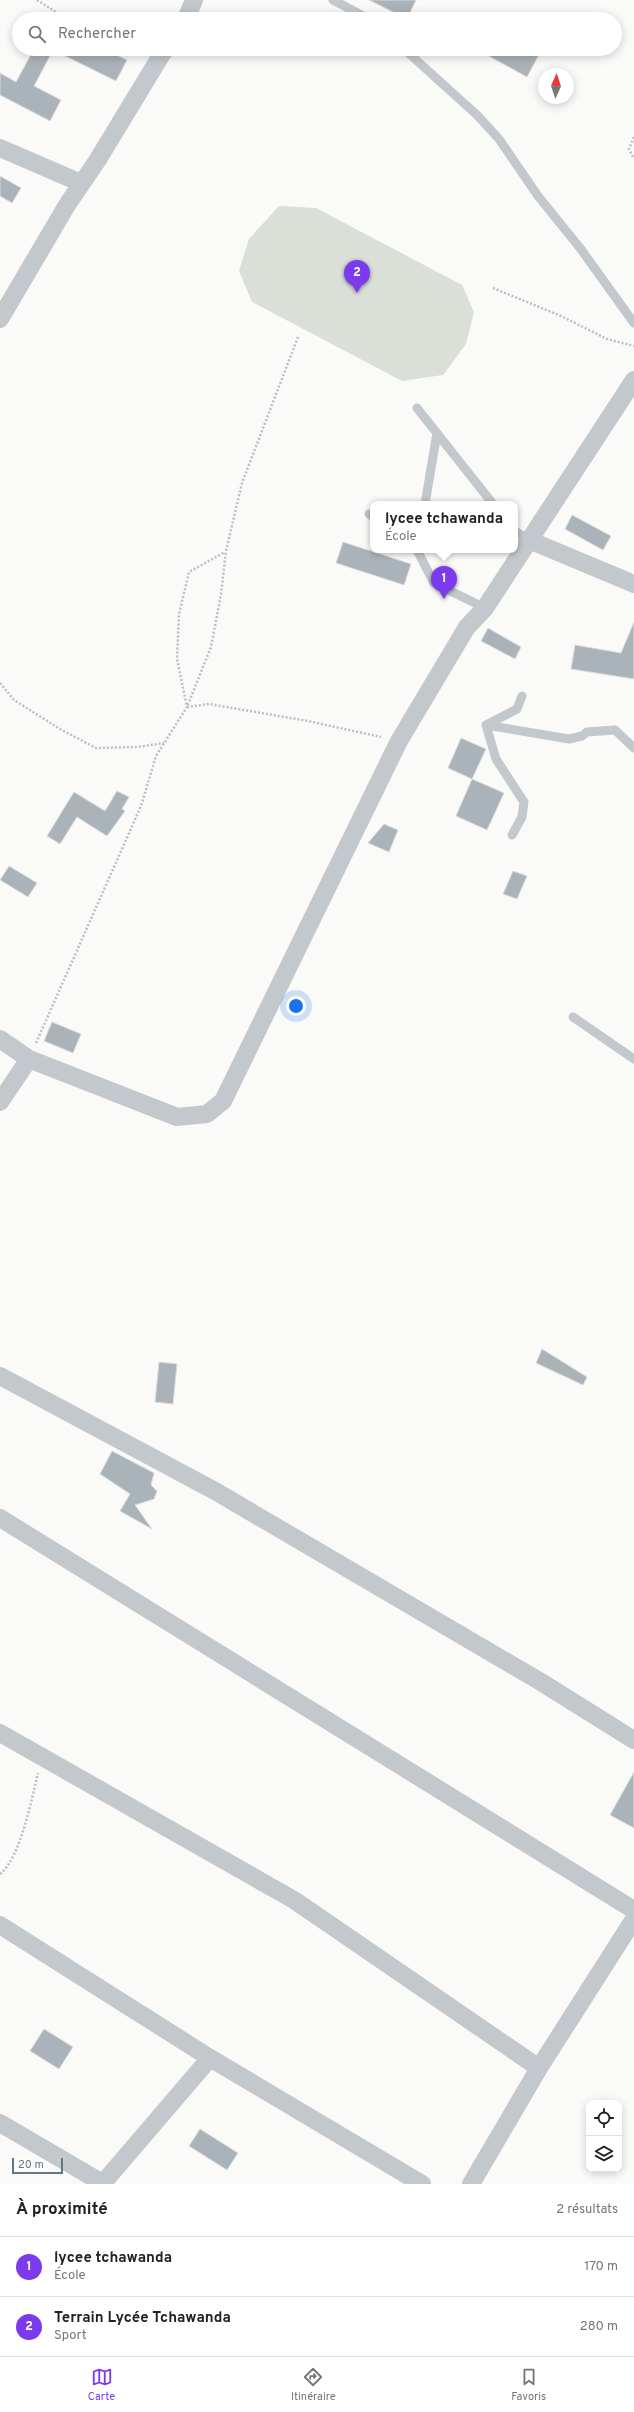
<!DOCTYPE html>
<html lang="fr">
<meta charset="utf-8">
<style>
:root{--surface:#fff;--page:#f6f6f6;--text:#222;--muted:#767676;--line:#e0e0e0;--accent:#7c3aed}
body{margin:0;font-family:Overpass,sans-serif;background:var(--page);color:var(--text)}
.controls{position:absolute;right:12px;bottom:12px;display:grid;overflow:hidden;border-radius:8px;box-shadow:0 2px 10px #0003}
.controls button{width:36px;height:36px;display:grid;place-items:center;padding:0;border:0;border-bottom:1px solid var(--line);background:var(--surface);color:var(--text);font:20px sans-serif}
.compass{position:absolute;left:538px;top:68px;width:36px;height:36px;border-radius:50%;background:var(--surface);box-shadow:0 2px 10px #0003;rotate:3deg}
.scale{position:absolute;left:12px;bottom:10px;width:51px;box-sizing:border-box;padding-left:4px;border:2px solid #657683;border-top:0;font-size:11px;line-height:14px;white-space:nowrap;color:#657683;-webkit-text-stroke:3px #fff;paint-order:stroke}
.you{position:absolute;left:296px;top:1006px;width:14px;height:14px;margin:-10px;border:3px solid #fff;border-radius:50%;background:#1a73e8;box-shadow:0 0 0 6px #1a73e833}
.badge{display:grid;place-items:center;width:26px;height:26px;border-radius:50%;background:var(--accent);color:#fff;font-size:13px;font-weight:700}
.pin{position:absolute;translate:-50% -33px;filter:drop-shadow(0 1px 2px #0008)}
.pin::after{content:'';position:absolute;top:21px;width:14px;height:12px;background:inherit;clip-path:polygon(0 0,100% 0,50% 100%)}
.popup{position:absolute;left:370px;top:501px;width:148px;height:52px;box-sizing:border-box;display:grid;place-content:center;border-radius:8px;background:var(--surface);filter:drop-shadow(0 1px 3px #0005);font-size:13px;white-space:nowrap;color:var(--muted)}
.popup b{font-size:15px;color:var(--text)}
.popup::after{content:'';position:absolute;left:50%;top:100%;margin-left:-8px;border:8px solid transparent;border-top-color:var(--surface)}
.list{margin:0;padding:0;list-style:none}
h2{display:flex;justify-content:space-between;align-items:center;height:52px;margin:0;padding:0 16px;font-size:17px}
h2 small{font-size:13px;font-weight:400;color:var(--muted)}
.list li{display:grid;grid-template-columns:26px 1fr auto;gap:12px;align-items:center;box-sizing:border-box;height:60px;padding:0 16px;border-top:1px solid var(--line)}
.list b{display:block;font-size:15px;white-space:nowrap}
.list p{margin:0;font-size:13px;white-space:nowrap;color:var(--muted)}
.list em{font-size:13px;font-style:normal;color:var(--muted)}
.icon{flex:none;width:22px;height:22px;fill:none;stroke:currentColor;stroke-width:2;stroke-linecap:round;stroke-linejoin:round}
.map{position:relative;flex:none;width:634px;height:2184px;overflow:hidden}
.search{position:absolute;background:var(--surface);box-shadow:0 2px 10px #0003;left:12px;right:12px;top:12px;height:44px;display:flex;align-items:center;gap:10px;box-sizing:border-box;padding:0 14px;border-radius:22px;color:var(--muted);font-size:15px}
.sheet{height:172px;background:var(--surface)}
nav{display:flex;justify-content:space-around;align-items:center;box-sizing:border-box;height:56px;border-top:1px solid var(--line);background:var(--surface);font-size:11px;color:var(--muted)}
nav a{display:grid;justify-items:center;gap:2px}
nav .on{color:var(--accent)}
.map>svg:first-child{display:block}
</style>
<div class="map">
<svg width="634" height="2184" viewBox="0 0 634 2184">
<rect width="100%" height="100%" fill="#fafaf8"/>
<path fill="#dadfd7" d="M279,206l37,2 146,77 12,27 -8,32 -23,31 -41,6 -150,-79 -13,-31 10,-32z"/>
<path fill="#aab3b9" stroke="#dcdcda" d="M369,0h47l-9,19z
M34,49h70l23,11 -11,21 -63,-31 -19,36 27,14 -11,21 -50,-26v-22l16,9z
M476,49h37l10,6 4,-6h15l-15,28z
M0,176l21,12 -9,15 -12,-7z
M572,515l39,21 -8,14 -38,-21z
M343,542l68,22 -7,21 -68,-22z
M634,622v57l-63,-10 4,-24 46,8z
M488,628l33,19 -6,12 -34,-18z
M461,738l25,11 -14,30 -24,-11z
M472,779l32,14 -17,37 -31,-14z
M117,791l12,6 -7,12 3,2 -18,25 -30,-19 -17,27 -13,-8 27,-44 31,19z
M384,824l14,6 -9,22 -21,-9z
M9,866l28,17 -9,14 -28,-17z
M513,871l14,5 -10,23 -14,-5z
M52,1022l29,12 -8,19 -29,-12z
M542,1349l45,28 -4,8 -47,-22z
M159,1362l18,2 -4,40 -18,-2z
M112,1451l42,22 -3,12 6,6 -3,8 -19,6 17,24 -32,-18 10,-17 -30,-20z
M634,1772v56l-24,-13z
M44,2029l29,18 -14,22 -29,-18z
M200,2129l38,24 -11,17 -38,-24z"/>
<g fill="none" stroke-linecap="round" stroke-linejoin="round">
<path stroke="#bbbfc2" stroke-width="2.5" stroke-dasharray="2 2" stroke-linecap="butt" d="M37,0l30,19
M329,12l2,7
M131,49l13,3
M634,137l-5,12 5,10
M493,288l68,28 46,23 27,7
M298,337l-56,146 -16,68 -5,43 -10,53 -24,60 22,-3 99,17 73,16
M0,683l14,17 46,29 36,19 42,-1 26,-4
M36,1043l105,-237 15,-50 31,-49 -10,-48 2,-45 10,-42 36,-20
M0,1874c20,-15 32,-76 38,-101"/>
<path stroke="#c3c8cc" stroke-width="9" d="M333,0l36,19
M404,49l73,66 22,24 39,57 42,52 54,75
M417,408l76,96
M425,504l12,-71
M369,514l4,3
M515,531l14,9
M417,550l17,33 51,25
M486,725l31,-16 5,-13
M512,835l10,-18 2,-15 -28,-43 -10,-34 83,14 13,-3 5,-4 28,-2 19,18
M573,1017l61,42"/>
<path stroke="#c3c8cc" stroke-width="18" d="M186,19l8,-19
M0,148l81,35
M0,319l67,-114 30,-44 68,-112
M529,540l105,44
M0,1039l29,20
M0,1102l29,-43 148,58 30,-3 16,-13 176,-360 68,-114 18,-19 149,-228
M0,1376l215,115 326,191 93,58
M0,1518l634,392
M0,1733l294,167 245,168
M0,1925l210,133 212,126
M0,2123l104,61
M103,2183l107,-125
M471,2184l68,-116 95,-149"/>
</g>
</svg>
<div class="controls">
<button><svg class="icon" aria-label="locate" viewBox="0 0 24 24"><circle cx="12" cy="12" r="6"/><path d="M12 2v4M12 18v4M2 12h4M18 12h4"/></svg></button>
<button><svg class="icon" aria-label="layers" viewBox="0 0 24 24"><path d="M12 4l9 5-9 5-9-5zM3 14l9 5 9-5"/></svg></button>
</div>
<svg class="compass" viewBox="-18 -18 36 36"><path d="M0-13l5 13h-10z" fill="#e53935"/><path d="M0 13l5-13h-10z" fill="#767676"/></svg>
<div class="scale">20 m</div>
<div class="you"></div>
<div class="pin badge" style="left:444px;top:599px">1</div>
<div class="popup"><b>lycee tchawanda</b>École</div>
<div class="pin badge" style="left:357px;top:293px">2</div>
<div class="search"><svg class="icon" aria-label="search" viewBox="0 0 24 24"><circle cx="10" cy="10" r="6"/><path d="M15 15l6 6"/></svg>Rechercher</div>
</div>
<section class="sheet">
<h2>À proximité<small>2 résultats</small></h2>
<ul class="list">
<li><span class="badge">1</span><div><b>lycee tchawanda</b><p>École</p></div><em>170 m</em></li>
<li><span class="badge">2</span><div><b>Terrain Lycée Tchawanda</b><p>Sport</p></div><em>280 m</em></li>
</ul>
</section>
<nav>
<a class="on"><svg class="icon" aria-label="map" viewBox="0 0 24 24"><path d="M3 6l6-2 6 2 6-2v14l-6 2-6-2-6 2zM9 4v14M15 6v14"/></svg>Carte</a>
<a><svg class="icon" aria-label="directions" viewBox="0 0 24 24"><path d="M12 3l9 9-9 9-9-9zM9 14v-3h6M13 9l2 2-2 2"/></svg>Itinéraire</a>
<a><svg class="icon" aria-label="saved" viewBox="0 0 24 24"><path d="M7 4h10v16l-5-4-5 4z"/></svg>Favoris</a>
</nav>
